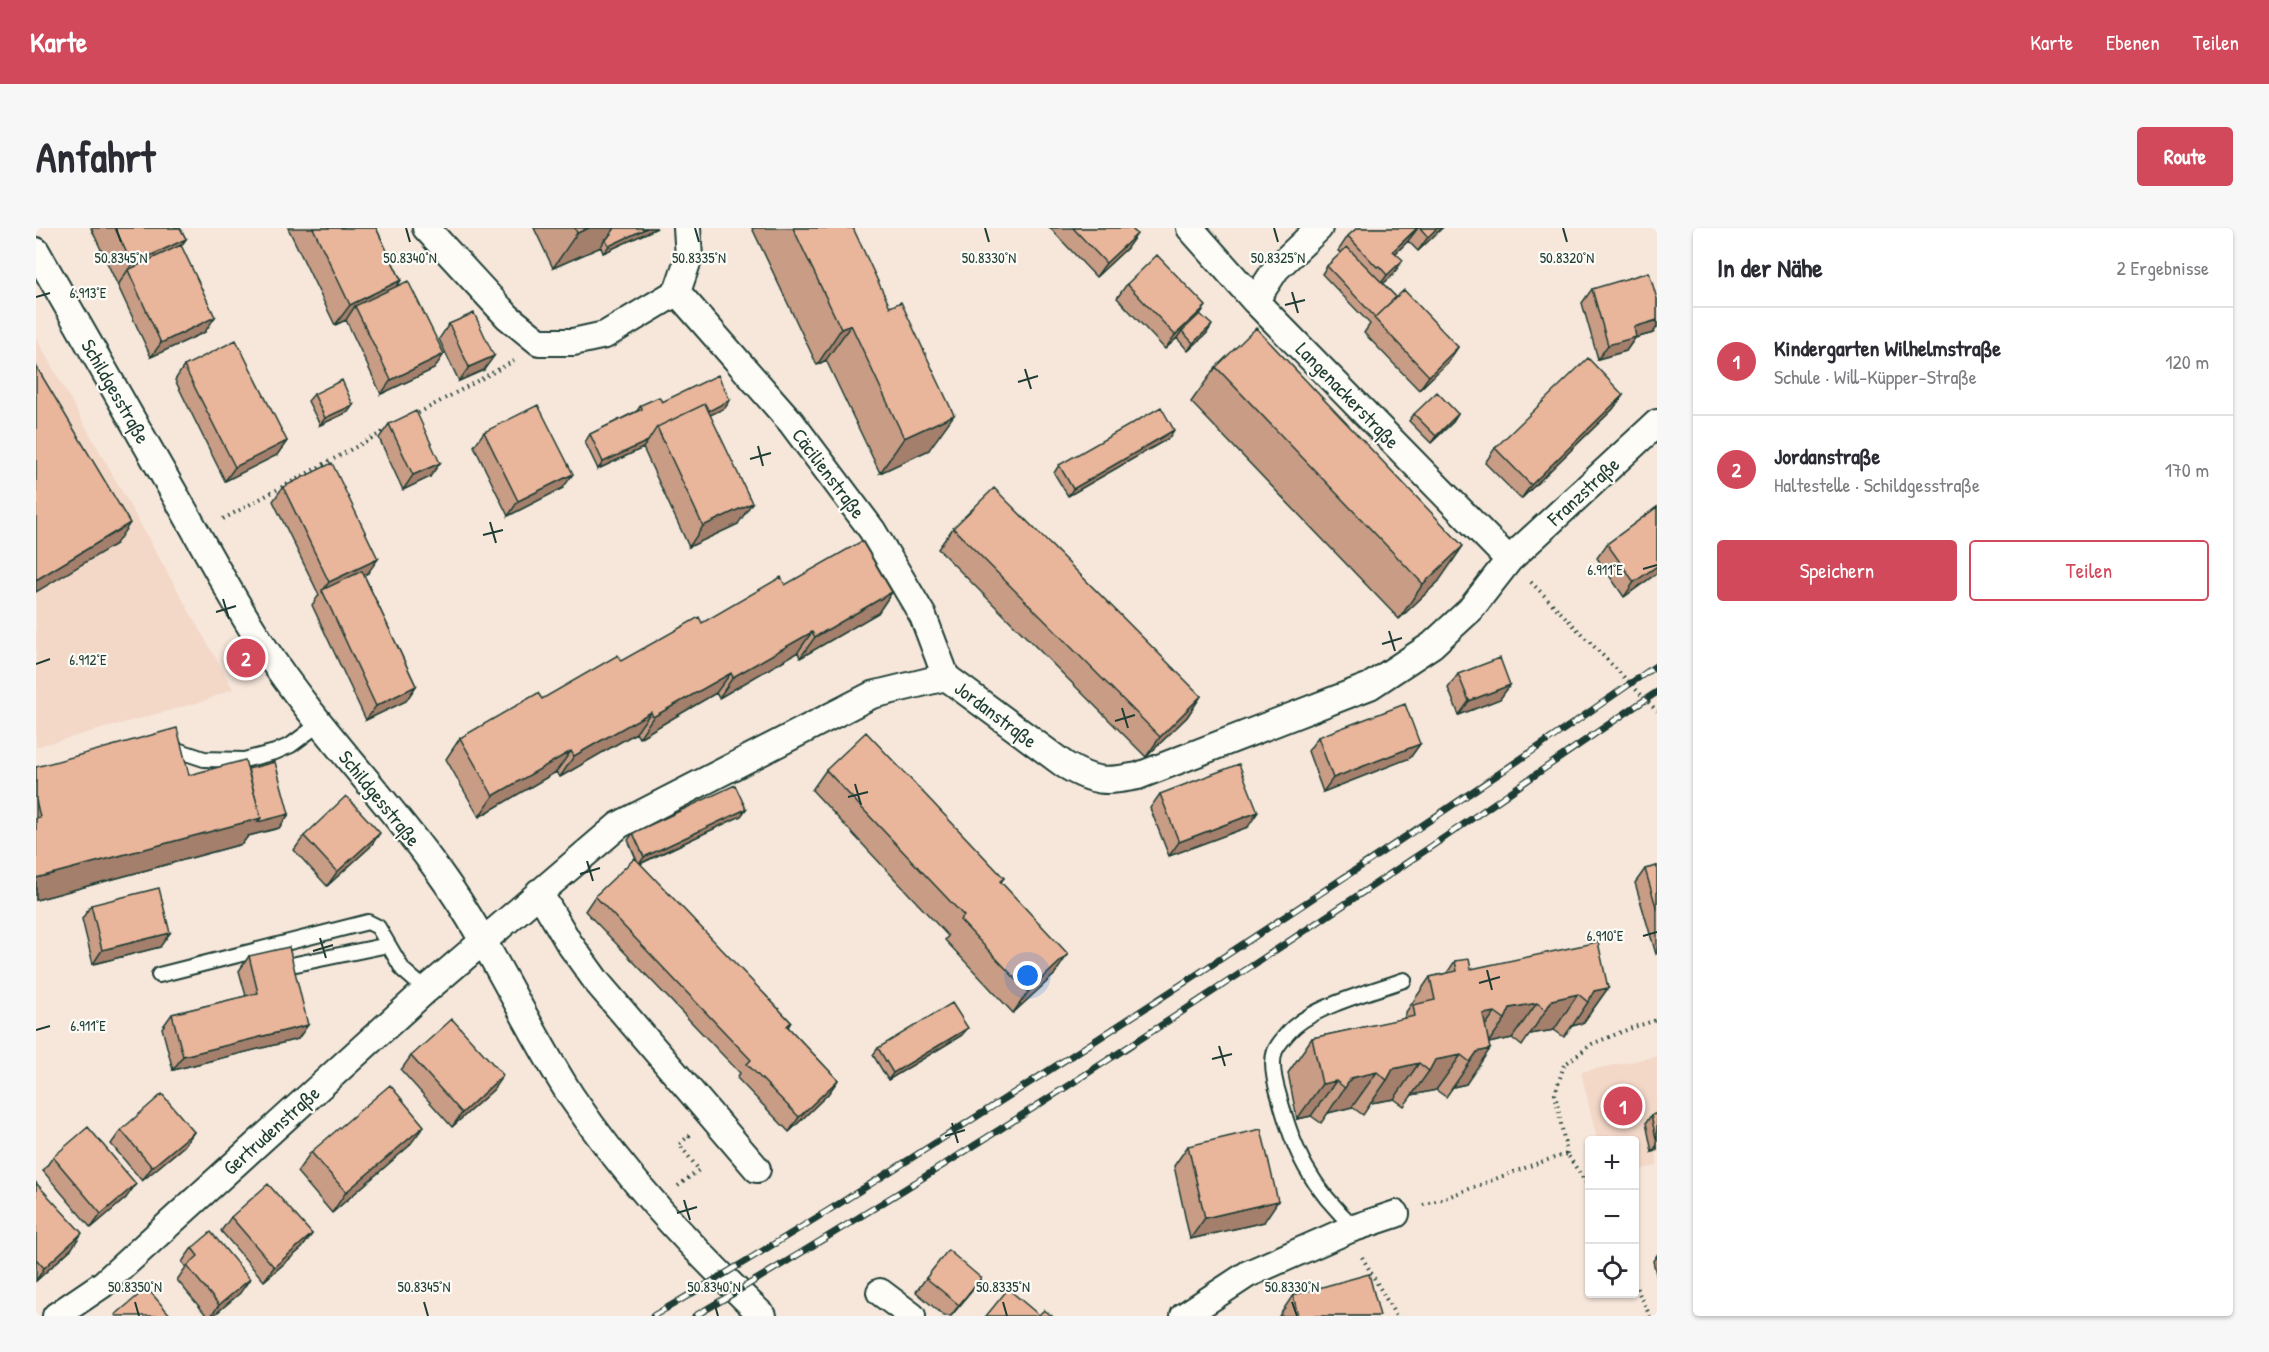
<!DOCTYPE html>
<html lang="de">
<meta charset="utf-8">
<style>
:root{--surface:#fff;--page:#f7f7f7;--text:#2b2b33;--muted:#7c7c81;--line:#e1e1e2;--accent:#d1495b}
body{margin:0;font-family:"Patrick Hand",sans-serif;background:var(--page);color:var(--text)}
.controls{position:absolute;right:18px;bottom:18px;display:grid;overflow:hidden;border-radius:6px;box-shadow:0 2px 4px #0004}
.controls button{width:54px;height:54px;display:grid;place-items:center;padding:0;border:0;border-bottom:2px solid var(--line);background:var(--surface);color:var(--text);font:30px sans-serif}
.you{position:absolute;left:992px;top:748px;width:21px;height:21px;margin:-15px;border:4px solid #fff;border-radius:50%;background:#1a73e8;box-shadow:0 0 0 9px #1a73e833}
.badge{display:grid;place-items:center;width:39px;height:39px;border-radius:50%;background:var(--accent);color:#fff;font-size:20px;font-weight:700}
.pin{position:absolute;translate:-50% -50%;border:3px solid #fff;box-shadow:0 2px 6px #0006}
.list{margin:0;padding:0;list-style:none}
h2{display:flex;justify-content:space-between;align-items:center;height:78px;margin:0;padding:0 24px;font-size:26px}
h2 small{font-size:20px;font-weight:400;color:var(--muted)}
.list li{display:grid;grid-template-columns:39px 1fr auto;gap:18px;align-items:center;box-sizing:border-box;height:108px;padding:0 24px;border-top:2px solid var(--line)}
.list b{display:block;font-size:22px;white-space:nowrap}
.list p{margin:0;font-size:20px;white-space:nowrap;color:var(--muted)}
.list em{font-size:20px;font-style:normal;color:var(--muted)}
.actions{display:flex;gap:12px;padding:18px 24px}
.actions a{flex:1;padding:14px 0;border:2px solid var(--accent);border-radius:6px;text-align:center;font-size:21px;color:var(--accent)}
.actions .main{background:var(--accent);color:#fff}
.icon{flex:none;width:33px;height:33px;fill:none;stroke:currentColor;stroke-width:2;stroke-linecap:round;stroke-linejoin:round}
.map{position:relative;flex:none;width:1621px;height:1088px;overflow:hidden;border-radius:6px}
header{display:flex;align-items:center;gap:36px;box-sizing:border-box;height:84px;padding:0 30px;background:var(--accent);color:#fff}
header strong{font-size:28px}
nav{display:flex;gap:33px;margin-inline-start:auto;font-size:21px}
.intro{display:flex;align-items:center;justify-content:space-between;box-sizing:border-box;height:144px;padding:0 36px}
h1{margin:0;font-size:42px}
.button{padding:15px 27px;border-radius:6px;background:var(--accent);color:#fff;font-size:21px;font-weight:700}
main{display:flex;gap:36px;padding:0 36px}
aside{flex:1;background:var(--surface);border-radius:6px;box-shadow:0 2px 4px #0004}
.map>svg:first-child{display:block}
</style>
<header>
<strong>Karte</strong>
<nav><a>Karte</a><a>Ebenen</a><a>Teilen</a></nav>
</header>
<div class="intro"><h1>Anfahrt</h1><a class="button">Route</a></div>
<main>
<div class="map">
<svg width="1621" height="1088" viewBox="0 0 1621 1088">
<rect width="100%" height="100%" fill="#f7e7db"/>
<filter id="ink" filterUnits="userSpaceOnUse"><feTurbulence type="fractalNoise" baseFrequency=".0167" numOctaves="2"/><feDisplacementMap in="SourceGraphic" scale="12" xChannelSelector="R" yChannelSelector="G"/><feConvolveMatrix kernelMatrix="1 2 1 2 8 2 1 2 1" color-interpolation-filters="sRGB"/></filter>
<g filter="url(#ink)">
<path fill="#f3d8c8" d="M0,110l197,351 -29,12 -168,46z
M1621,828v110l-22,5 -1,-31h-37l-16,-68z"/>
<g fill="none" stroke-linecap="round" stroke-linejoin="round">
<g stroke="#1f3d34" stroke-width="18">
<path id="service" d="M132,519l36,12 40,1 31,-8 16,-7 28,-21
M260,736l92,-19
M123,747l209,-53 10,5 25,43 23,20
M1319,1000c-44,-41 -61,-75 -76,-132 -4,-13 -9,-32 -4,-45 3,-7 14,-20 20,-25 24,-21 78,-35 109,-46"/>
</g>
<g stroke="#1f3d34" stroke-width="30">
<path id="minor" d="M390,0l82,89 31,25h34l32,-7 72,-43 12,-35 -2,-29
M1154,0l65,73 254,259
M0,23c47,83 95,166 142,249 28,49 54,99 85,146 52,80 120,148 176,226 51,70 85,151 132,224 55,82 121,152 192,220
M641,64l114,130 81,108 51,86 23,61
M1219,73l21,-32 43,-41
M503,664l30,51 28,39 160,187
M844,1064l32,24
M20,1088l47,-32 323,-294 193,-165 253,-130 74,-18 119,88c30,18 40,17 73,11l232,-90 62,-41 38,-35 39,-50 148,-137
M1148,1088l64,-42 100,-44 48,-16"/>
</g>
<path stroke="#1f3d34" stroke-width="4" stroke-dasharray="1.5 4.5" stroke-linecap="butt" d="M377,188l101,-55
M187,291l162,-88
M1495,354l126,129
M1531,926l-12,-60 9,-29 28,-21 42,-17 23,-7
M642,958l21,-16 -20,-26 10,-8 1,2
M1387,977c49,-15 95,-37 144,-51l23,35
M1326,1029l34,59
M1598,1055l16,33"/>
<use href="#service" stroke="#fdfcf7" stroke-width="14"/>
<use href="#minor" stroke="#fdfcf7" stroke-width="26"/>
<g stroke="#1f3d34" stroke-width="7">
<path id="rail" d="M617,1088c147,-85 290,-178 434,-270 191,-124 383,-250 570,-381
M659,1088c245,-144 483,-300 719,-458 82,-55 161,-112 243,-166"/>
</g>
<use href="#rail" stroke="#fdfcf7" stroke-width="4.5" stroke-dasharray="14" stroke-linecap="butt"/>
</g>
<path fill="#c89c85" stroke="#1f3d34" stroke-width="1.5" d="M55,0h89l6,11 -5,7 24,86 -54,25z
M252,0h88l25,52 -4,6 37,83 -53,25 -35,-74 -11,5z
M498,0h123l-54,25 -2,-6 -48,21z
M716,0h101l76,222 -49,23 -54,-113 -9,5z
M1014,0h81l-4,20 -31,29z
M1321,0h85l-24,23 -10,-10 -12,12 -3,22 -10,9 13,13 62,50 -10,15 -29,28 -55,-57 6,-9 -48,-50 5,-8 14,-13 -3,-2 10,-15z
M1091,56l73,30 7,19 -19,18 -11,-13 -12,11 -48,-51z
M1556,61l65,10v28l-4,6 -18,5 -9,13 -28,8 -16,-56z
M413,96l35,46 -25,11 -20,-42z
M148,138l103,75 -10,14 -52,26 -50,-101z
M1180,139l223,214 -40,38 -208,-217z
M278,166l39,11 -5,7 -28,13 -12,-24z
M1587,167l-10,14 -92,90 -36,-36 10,-15z
M694,172l-5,8 -15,7 28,109 -49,23 -46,-99 -45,21 -13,-27 5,-8 47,-23 4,-6 21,-3z
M1378,186h44l-5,8 -22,21 -22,-22z
M353,196l41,53 -27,13 -24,-52z
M448,204l79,56 -55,28 -34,-70z
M1133,210l-101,58 -14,-23 5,-8z
M247,259l85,86 -4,2 52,111 -10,15 -40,19 -54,-115 7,-10 -46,-94z
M1621,279v66l-33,24 -27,-39 10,-14z
M917,300l248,168 -14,21 -41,40 -208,-208z
M856,364l-14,21 -78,45 -2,-6 -79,46 -3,-5 -77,45 -3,-5 -76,44 -4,-5 -77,45 -33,-58 14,-21 242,-115z
M1422,446l52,11 -10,14 -41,16 -11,-27z
M1282,509l102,7 -10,14 -87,34 -15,-41z
M0,539l153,8 59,-6 41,45 -10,14 -31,8 -6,8 -206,56z
M790,542l178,108 -3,4 53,93 -41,38 -68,-73 3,-4 -136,-146z
M1124,566l88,33 -79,29 -19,-48z
M710,581l-5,7 -101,48 151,158 -3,5 50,53 -10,14 -39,38 -52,-54 3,-5 -155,-162 10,-15 42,-35 -9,-21 5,-7z
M268,608l66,11 -43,39 -33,-36z
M1621,638v87l-1,1 -21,-71 10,-14z
M55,677l69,42 -67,17 -11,-45z
M213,728l49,83 -125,31 -11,-42 10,-14 74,-18 -7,-25z
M1419,733l16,8 137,19 -25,35 -11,3 -8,11 -10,-7 -24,4 -8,12 -10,-8 -23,5 -23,41 -13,3 -7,10 -10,-7 -24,5 -8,11 -10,-7 -23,4 -8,12 -11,-8 -24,6 -7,10 -10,-7 -14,3 -9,-46 24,-35 91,-19 3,-4v-3l24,-35 17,-4z
M926,807l-74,45 -15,-25 5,-7z
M375,828l82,34 -41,37 -51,-57z
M1621,886v36l-5,2 -6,-29 5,-8z
M85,902l73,2 -10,14 -42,35 -31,-37z
M373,918l-77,67 -35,-41 14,-20z
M1152,918l76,76 -74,17 -16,-73z
M17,929l73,41 -35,30 -48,-57z
M0,955l36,65 -36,33z
M195,989l81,17 -10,14 -38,33 -43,-50z
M156,1020l48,45 -27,23h-6l-30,-36 9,-13 -4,-5z
M1621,1027v23l-4,-17z
M890,1050h55l-10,14 -20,24h-7l-28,-24z
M1257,1067l87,21h-101z"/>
<path fill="#a37f6c" stroke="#1f3d34" stroke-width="1.5" d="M553,0h26l-9,12 -1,-1 -4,8 -48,21 24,-35z
M611,0h10l-54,25 6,-7z
M1382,0l-10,13 -25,24 10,-14z
M1401,0h5l-24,23 10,-14z
M1101,6l-10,14 -31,29 10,-14z
M150,11l-15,21 -43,10 -10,15 14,-21z
M1367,32l-10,15 -16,14 10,-14z
M365,52l-14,21 -32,5 -9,14 -11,5 15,-20z
M1170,78l-10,14 -14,11 -5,7 -12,11 10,-14z
M179,89l-10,15 -54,25 10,-14z
M1621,92v7l-4,6 -18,5 -9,13 -28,8 10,-14 26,-18z
M815,97l-25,35 -9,5 24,-36z
M1176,97l-5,8 -19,18 5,-8z
M1422,119l-10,15 -29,28 10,-14z
M408,126l-10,15 -53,25 10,-14z
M458,128l-10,14 -25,11 10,-14z
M1587,167l-10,14 -92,90 10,-14z
M694,172l-5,8 -63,30 -2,-4z
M317,177l-5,7 -28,13 5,-7z
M1422,186l-5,8 -22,21 5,-7z
M918,187l-25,35 -49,23 24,-35z
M1138,202l-5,8 -101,58 5,-7z
M251,213l-10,14 -52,26 10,-14z
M612,213l-5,7 -45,21 5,-7z
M404,235l-10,14 -27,13 10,-15z
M537,246l-10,14 -55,28 10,-15z
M716,275l-14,21 -49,23 14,-21z
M94,295l-14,21 -80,48v-12z
M1427,318l-24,35 -40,38 24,-35z
M342,331l-10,14 -44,21 -2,-2 7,-10z
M1621,338v7l-33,24 10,-15z
M856,364l-14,21 -78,45 15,-21z
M776,404l-14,20 -79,46 14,-21z
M695,445l-15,20 -77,45 14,-21z
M1474,457l-10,14 -41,16 10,-14z
M380,458l-10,15 -40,19 10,-14z
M1165,468l-14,21 -41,40 14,-20z
M615,484l-15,21 -76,44 14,-21z
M1384,516l-10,14 -87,34 10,-14z
M535,523l-15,21 -77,45 14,-21z
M710,581l-5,7 -102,48 5,-7z
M1222,584l-10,15 -79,29 10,-14z
M253,586l-10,14 -31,8 -6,8 -206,56v-22l225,-60z
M344,605l-10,14 -43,39 10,-14z
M134,705l-10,14 -67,17 9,-14z
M1032,726l-14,21 -41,38 15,-21z
M1572,760l-25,35 -11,3 16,-24 6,-11z
M1542,766l-24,36 -24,4 16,-24 6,-10z
M1501,775l-25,35 -24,5 17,-24 5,-11z
M1459,784l-25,35 13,-33z
M272,797l-10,14 -125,31 10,-14z
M932,800l-6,7 -74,45 5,-7z
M1454,821l-24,35 -13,3 24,-35z
M1425,827l-25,35 -24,5 17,-24 6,-11z
M1383,835l-25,36 -23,4 16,-23 6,-11z
M1341,844l-25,35 -24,6 23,-35z
M467,847l-10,15 -41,37 10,-14z
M802,852l-10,14 -39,38 10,-15z
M1300,853l-25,35 -14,3 25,-35z
M388,898l-15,20 -77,67 14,-21z
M158,904l-10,14 -42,35 10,-14z
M1621,917v5l-5,2z
M100,956l-10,14 -35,30 10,-14z
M1242,973l-14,21 -74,17 15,-21z
M46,1005l-10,15 -36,33 8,-13z
M276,1006l-10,14 -38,33 10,-14z
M945,1050l-10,14 -20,24 8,-11z
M214,1051l-10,14 -27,23h-2l8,-11z"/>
<path fill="#e9b59b" stroke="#1f3d34" stroke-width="1.5" d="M79,0h65l6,11 -54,25z
M277,0h63l25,52 -51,25z
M539,0h14l-12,5z
M579,0h32l-38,18 -4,-7h2z
M757,0h60l37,79 11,-5 53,113 -50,23 -53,-113 -10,4z
M1037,0h58l6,6 -31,29z
M1321,0h60l-24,23 10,9 -16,15 -8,-9 -2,1 -29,-31z
M1384,0h17l-9,9z
M145,17l34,72 -54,26 -33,-73z
M1311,19l49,50 -21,20 -48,-51z
M1121,27l49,51 -31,29 -48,-51z
M1613,44l8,27v21l-23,7 2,10 -28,8 -16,-56z
M372,53l36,73 -53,26 -36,-74z
M1368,62l54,57 -29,29 -55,-58z
M438,85l20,43 -25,11 -20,-43z
M1164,86l12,11 -19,18 -11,-12z
M1220,100l207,218 -40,38 -207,-217z
M200,112l51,101 -52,26 -51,-101z
M1552,130l35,37 -92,90 -36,-37z
M0,138l94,157 -94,57z
M682,147l12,25 -21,11 -4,-7 -48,23 -9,14 -45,21 -13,-28 52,-25 -1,-4 18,-8 3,5z
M306,152l11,25 -28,13 -11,-24z
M1401,164l21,22 -22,22 -22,-22z
M669,176l47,99 -49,23 -46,-99z
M502,177l35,69 -55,27 -34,-69z
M1125,179l13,23 -101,59 -14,-24z
M380,183l24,52 -27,12 -24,-51z
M296,235l46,96 -49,23 -46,-95z
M958,260l207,208 -41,41 -207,-209z
M1621,279v59l-23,16 -27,-38z
M826,313l30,51 -77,45 -3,-5 -79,45 -2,-4 -78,44 -2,-5 -77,44 -3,-5 -78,45 -33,-58 78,-45 4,6 76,-44 3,6 78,-44 3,6 79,-46 4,8z
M326,343l54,115 -40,20 -54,-116z
M1464,430l10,27 -41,16 -11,-27z
M1369,476l15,40 -87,34 -15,-41z
M141,500l12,47 56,-15 16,58 -225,60v-60l4,-1 -4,-17v-33z
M830,504l138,146 -4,3 68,73 -40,38 -68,-72 4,-4 -138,-146z
M239,534l14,52 -31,8 3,-4 -13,-49z
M1203,536l19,48 -79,30 -19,-48z
M699,557l11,24 -102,48 -11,-24z
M310,568l34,37 -43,39 -33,-36z
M599,630l156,164 -4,4 51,54 -39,37 -52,-53 4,-4 -156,-164z
M1621,638v44l-12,-41z
M123,660l11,45 -68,17 -11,-45z
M1562,714l10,46 -14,3 -6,11 -10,-8 -26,6 -6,10 -9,-7 -27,5 -5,11 -10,-7 -12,2 7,35 -13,3 -7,10 -9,-7 -26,5 -6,11 -10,-8 -26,6 -6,11 -10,-8 -26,6 -6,10 -9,-7 -14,3 -10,-46 103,-22 -2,-11 22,-5 -5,-23 27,-6 -2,-10 14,-2 2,10z
M253,719l19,78 -125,31 -11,-42 86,-21 -9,-37z
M916,775l16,25 -75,45 -15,-25z
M416,791l51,56 -41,38 -51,-57z
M354,857l34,41 -78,66 -35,-40z
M126,866l32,38 -42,35 -31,-37z
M1621,886v29l-6,-28z
M52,899l48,57 -35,30 -48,-57z
M1225,901l17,72 -73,17 -17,-72z
M0,955l46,50 -38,35 -8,-9z
M232,956l44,50 -38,33 -43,-50z
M175,1004l39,47 -31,26 -32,-39 11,-10 -6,-8z
M912,1022l33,28 -22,27 -33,-27z
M1333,1046l11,42h-82l-5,-21z
M111,1060l24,28h-55l-1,-1z
M972,1061l31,26 5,-5 8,6h-66z"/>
</g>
<path fill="none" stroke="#1f3d34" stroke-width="2" d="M80,0l5,14M370,0l4,14M659,0l4,14M949,0l4,14M1238,0l4,14M1527,0l4,14M1256,64l6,21M0,69l14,-4M1249,77l20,-5M989,141l6,20M982,154l20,-6M722,218l5,20M714,231l21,-6M454,294l6,21M447,307l20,-5M1607,341l14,-4M187,371l6,20M180,384l20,-6M1353,403l6,20M1346,416l20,-6M0,436l14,-5M1086,480l6,20M1079,493l20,-6M819,556l6,21M812,569l20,-5M551,633l6,20M544,646l20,-6M1607,708l14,-4M284,710l6,20M277,723l20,-6M1451,742l5,20M1443,755l21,-6M0,802l14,-4M1183,818l6,20M1176,831l20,-5M916,895l6,20M909,908l20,-6M648,972l6,20M641,985l20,-6M99,1074l4,14M388,1074l4,14M678,1074l4,14M967,1074l4,14M1256,1074l5,14"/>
<g text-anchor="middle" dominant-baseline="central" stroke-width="4.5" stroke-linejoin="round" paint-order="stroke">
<g font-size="20" fill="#1f3d34" stroke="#fdfcf7">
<text transform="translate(80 163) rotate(60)">Schildgesstraße</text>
<text transform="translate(1312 167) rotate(46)">Langenackerstraße</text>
<text transform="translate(793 245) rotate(53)">Cäcilienstraße</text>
<text transform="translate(1547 263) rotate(-43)">Franzstraße</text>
<text transform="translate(960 486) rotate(37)">Jordanstraße</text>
<text transform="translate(344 570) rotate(51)">Schildgesstraße</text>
<text transform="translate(235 902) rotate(-42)">Gertrudenstraße</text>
</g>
</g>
<g font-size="15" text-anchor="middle" fill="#1f3d34" stroke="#fdfcf7" stroke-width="4.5" stroke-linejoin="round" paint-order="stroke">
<text x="85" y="35">50.8345°N</text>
<text x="374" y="35">50.8340°N</text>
<text x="663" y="35">50.8335°N</text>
<text x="953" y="35">50.8330°N</text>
<text x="1242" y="35">50.8325°N</text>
<text x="1531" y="35">50.8320°N</text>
<text x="52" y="70">6.913°E</text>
<text x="1569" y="347">6.911°E</text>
<text x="52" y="437">6.912°E</text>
<text x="1569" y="713">6.910°E</text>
<text x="52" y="803">6.911°E</text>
<text x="99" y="1064">50.8350°N</text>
<text x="388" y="1064">50.8345°N</text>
<text x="678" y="1064">50.8340°N</text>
<text x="967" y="1064">50.8335°N</text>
<text x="1256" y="1064">50.8330°N</text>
</g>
</svg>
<div class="controls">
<button>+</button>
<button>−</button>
<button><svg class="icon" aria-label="locate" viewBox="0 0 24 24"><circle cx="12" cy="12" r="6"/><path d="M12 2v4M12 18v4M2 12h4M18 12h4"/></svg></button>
</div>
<div class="you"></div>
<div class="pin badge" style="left:1587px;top:878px">1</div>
<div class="pin badge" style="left:210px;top:430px">2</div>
</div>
<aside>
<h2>In der Nähe<small>2 Ergebnisse</small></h2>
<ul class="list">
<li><span class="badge">1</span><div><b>Kindergarten Wilhelmstraße</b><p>Schule · Will-Küpper-Straße</p></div><em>120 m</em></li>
<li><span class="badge">2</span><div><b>Jordanstraße</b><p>Haltestelle · Schildgesstraße</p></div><em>170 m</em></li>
</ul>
<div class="actions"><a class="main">Speichern</a><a>Teilen</a></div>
</aside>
</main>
